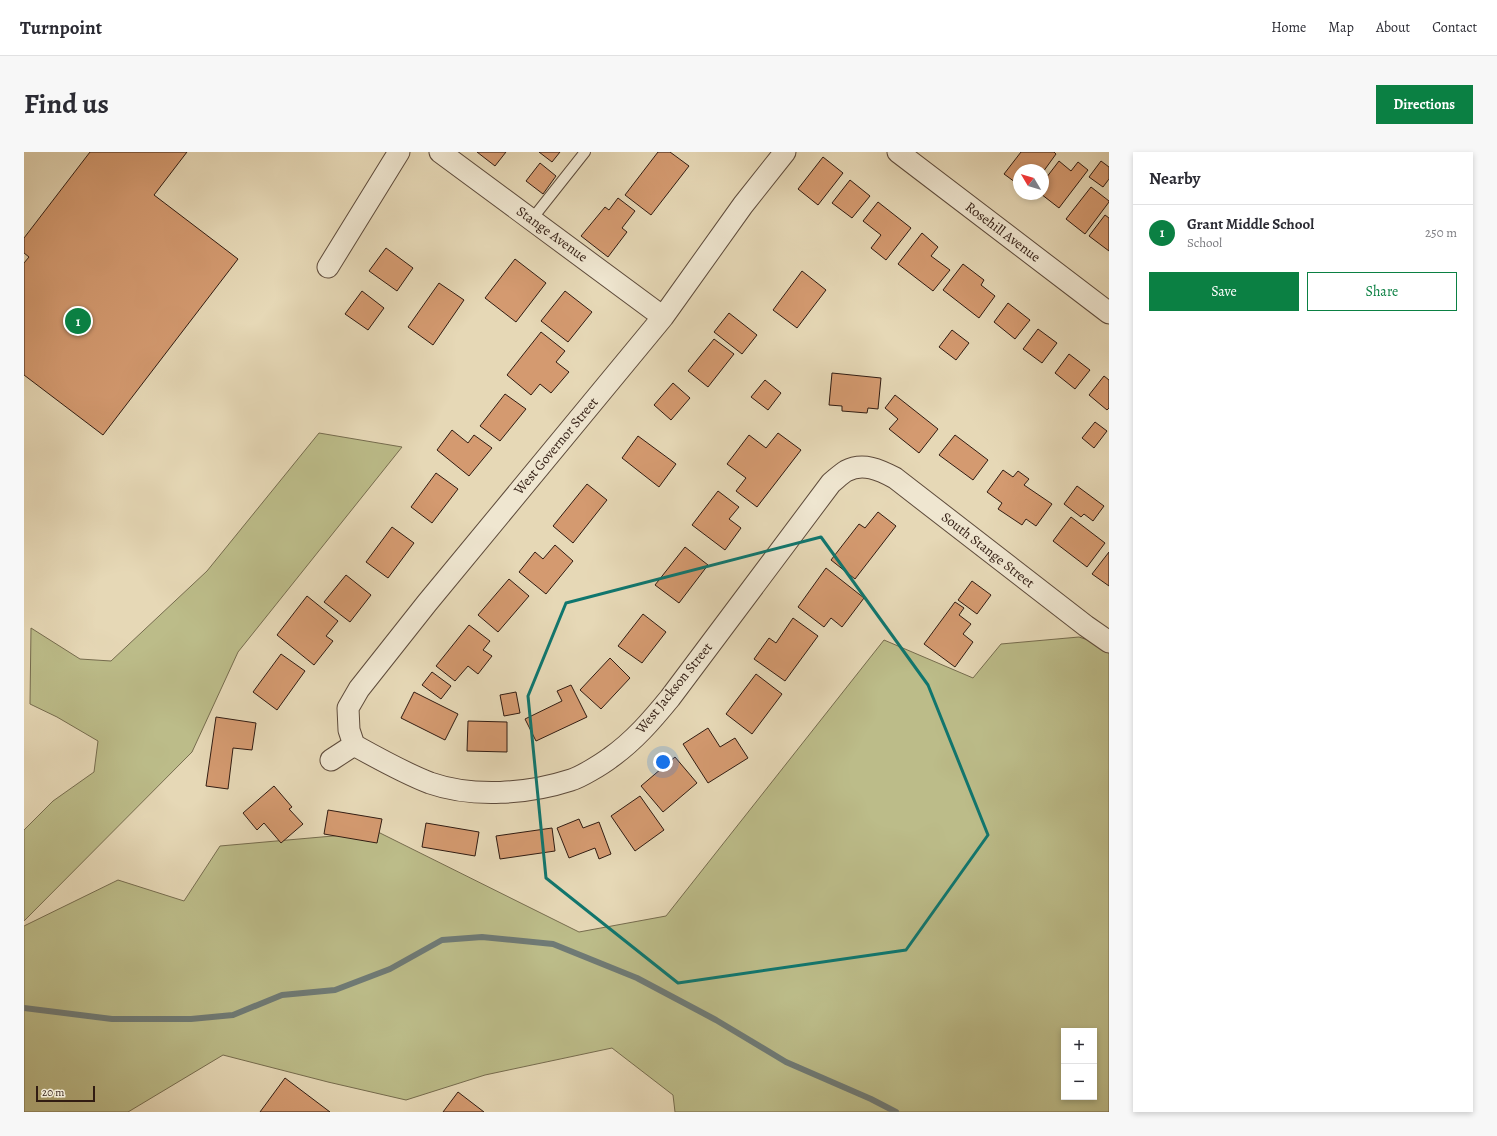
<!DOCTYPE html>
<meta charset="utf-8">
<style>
:root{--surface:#fff;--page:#f7f7f7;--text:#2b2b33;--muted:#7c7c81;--line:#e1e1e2;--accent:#0b8043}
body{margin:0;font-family:Alegreya,serif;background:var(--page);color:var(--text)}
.controls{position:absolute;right:12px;bottom:12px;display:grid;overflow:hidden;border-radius:0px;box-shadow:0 2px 6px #0003}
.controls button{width:36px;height:36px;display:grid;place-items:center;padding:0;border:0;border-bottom:1px solid var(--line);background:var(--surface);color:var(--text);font:20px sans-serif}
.compass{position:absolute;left:989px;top:12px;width:36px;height:36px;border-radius:50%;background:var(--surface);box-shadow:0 2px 6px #0003;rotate:308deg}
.scale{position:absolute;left:12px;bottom:10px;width:59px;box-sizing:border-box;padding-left:4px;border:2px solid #311c12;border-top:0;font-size:11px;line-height:14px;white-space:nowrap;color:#311c12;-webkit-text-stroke:3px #efe6d0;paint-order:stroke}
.you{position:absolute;left:639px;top:610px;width:14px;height:14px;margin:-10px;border:3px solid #fff;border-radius:50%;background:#1a73e8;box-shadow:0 0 0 6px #1a73e833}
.badge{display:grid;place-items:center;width:26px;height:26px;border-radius:50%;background:var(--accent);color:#fff;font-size:13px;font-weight:700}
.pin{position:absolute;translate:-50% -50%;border:2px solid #fff;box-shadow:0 1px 4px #0006}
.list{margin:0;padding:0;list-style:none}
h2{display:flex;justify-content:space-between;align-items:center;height:52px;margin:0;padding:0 16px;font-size:17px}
h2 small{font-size:13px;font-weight:400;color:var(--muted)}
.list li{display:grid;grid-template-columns:26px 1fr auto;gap:12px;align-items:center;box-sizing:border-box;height:56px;padding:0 16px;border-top:1px solid var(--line)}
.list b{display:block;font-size:15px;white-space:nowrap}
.list p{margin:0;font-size:13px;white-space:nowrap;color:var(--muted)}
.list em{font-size:13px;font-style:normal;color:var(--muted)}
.actions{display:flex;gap:8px;padding:12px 16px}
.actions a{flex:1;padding:9px 0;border:1px solid var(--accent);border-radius:0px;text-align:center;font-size:14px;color:var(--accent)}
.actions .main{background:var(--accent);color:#fff}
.map{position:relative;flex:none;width:1085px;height:960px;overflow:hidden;border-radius:0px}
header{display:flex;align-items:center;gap:24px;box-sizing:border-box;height:56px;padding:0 20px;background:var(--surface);border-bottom:1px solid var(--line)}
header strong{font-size:19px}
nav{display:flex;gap:22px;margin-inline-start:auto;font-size:14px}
.intro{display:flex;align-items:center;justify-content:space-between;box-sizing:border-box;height:96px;padding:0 24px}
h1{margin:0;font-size:28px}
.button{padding:10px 18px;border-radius:0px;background:var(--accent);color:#fff;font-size:14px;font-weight:700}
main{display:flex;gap:24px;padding:0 24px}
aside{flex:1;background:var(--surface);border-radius:0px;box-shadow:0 2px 6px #0003}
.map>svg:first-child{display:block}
</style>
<header>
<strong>Turnpoint</strong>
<nav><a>Home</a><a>Map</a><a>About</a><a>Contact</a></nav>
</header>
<div class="intro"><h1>Find us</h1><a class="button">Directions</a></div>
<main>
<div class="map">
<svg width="1085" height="960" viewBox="0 0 1085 960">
<rect width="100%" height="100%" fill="#e6d8b6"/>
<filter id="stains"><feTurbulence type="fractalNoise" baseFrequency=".005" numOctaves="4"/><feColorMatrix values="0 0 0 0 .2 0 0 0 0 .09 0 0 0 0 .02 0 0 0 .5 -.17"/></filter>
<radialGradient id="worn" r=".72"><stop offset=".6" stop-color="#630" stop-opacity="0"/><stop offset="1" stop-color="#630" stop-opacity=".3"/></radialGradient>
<path fill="#bcbc89" stroke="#766c4e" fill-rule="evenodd" d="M295,281l83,14 -164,205 -46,100 -168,169v-91l29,-29 41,-29 4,-31 -41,-24 -27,-13 1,-76 49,31 31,2 96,-90z
M1055,485l30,10v465h-434l-2,-17 -61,-47 -127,27 -79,25 -78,-18 -105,-27 -95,57h-104v-186l94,-46 66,21 36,-55 158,-14 201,100 87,-16 218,-276 89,38 28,-34zM1040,879h30v66h-30z"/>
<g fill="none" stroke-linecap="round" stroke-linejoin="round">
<path stroke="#6f7a75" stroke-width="6" d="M0,856l88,11h79l42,-4 49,-20 53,-5 55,-21 52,-29 40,-3 71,7 84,34 79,42 70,42 85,37 25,13"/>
</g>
<path fill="#d49a70" stroke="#311c12" d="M66,0h97l-33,43 84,64 -135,176 -79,-60v-112l5,-6 -5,-4v-15z
M453,0h29l-11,14z
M515,0h21l-8,10z
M634,0h12l19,14 -38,49 -26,-20z
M997,0h33l2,2 -13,18v-2h-24v15l-15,-11z
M799,5l20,16 -25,32 -20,-16z
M1035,9l12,10 7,-9 10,8 -29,38 -18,-14h2v-12z
M1077,9l8,6v12l-6,8 -14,-10z
M516,11l16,13 -13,18 -17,-13z
M826,28l20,16 -18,22 -20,-15z
M1067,35l18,14v1l-24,32 -19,-15z
M594,46l17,13 -13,17 5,4 -19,25 -27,-21 24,-29 4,3z
M854,50l33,26 -25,32 -15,-12 10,-13 -18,-14z
M1081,63l4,3v33l-20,-15z
M898,81l16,14 -7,9 19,14 -17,21 -35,-27z
M362,96l27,20 -16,23 -28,-20z
M491,107l31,24 -30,39 -31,-24z
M939,112l21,16 -3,5 14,11 -16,22 -36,-28z
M778,119l24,19 -29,38 -24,-18z
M415,131l25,17 -31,45 -25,-18z
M338,139l22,17 -16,22 -23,-16z
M541,139l27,21 -24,30 -27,-21z
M984,151l22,17 -15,19 -21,-17z
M705,161l28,22 -15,19 -28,-22z
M1014,177l19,14 -15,20 -19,-14z
M928,178l17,13 -13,17 -17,-13z
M517,180l24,19 -9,11 13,10 -18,21 -11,-9 -9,11 -24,-20z
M690,187l20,15 -26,33 -20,-16z
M1045,202l21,16 -15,19 -20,-16z
M808,221l49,5 -3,31 -10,-1 -1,5 -25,-2v-5l-13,-1z
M1080,224l5,4v28l-2,2 -18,-15z
M741,228l16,13 -13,17 -17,-13z
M649,231l17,15 -19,22 -17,-15z
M481,242l21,15 -26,32 -20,-15z
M871,243l43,34 -19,24 -30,-24 9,-10 -13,-11z
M1071,270l12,9 -13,17 -12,-10z
M428,278l16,13 6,-8 18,13 -23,28 -32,-26z
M754,281l23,17 -44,57 -21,-16 10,-13 -19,-14 22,-29 17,13z
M931,283l33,25 -15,20 -34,-25z
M614,284l38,28 -17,23 -37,-29z
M979,318l10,7 5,-6 11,8 -5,6 28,19 -16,22 -10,-7 -4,6 -24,-16 4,-6 -15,-11z
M412,321l22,16 -26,34 -21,-16z
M563,332l20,16 -34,43 -20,-17z
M1053,334l27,20 -11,15 -9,-7 -3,3 -17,-13z
M694,339l21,16 -10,12 12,9 -16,22 -33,-25z
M854,360l18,14 -41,53 -24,-19 28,-36 6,4z
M1047,365l34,26 -18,24 -34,-26z
M368,375l22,16 -26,35 -22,-16z
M531,393l18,16 -27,33 -27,-22 16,-20 8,7z
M661,395l23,18 -29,38 -24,-18z
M1085,400v34l-17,-12z
M802,416l38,30 -22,29 -11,-9 -7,9 -26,-20z
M322,423l25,20 -21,27 -26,-20z
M485,427l20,17 -31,36 -20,-17z
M948,429l19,14 -14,19 -19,-14z
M283,444l31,25 -12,15 7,5 -19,24 -37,-30z
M931,450l9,6 -5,7 12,9 -8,10 10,8 -18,25 -31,-23z
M619,462l23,18 -24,31 -24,-17z
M769,466l25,18 -33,45 -31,-22 15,-21 7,5z
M445,473l21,16 -7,9 9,6 -14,18 -10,-8 -13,15 -19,-15z
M257,502l24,17 -28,39 -24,-18z
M586,506l20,20 -29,31 -21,-19z
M408,520l19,14 -10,13 -19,-14z
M732,522l26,20 -30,40 -26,-20z
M547,533l16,32 -51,24 -11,-22 37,-18 -5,-10z
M390,540l44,22 -13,26 -44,-22z
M492,540l4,21 -16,3 -4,-21z
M192,565l40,6 -4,27 -19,-2 -5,41 -22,-3z
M444,569l39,1v30l-40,-1z
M684,576l12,19 15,-9 13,20 -40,25 -25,-39z
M651,605l22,26 -34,29 -22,-26z
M250,634l18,21 -3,2 14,15 -22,19 -17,-20 -7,7 -14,-17z
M616,644l24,34 -29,21 -24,-35z
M304,658l54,9 -5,24 -53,-9z
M555,667l4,9 16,-6 12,32 -12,5 -4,-11 -26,10 -12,-30z
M402,671l53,9 -4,24 -53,-9z
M528,676l3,23 -55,8 -4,-23z
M261,926l45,34h-70z
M434,940l26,20h-41z"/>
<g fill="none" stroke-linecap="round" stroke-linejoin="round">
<g stroke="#5e4b3b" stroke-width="12">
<path id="service" d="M508,67l53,-67"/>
</g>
<g stroke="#5e4b3b" stroke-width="23">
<path id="minor" d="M416,0l223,165
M874,0l211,161
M304,115l71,-115
M330,593c25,14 50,28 76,38 43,15 98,11 141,-3 10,-3 31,-16 39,-22 24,-17 42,-38 60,-60l161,-215c5,-4 10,-9 15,-12 17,-9 34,-1 49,7l191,148 23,16
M330,593l-5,-15 -1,-22 11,-19 68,-86 236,-286 80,-112 42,-53
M307,608l23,-15"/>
</g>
<use href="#service" stroke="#efe6d0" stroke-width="10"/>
<use href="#minor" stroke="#efe6d0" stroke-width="21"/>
</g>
<path fill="none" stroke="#0f766e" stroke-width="3" stroke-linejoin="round" d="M797,385l107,148 60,150 -82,115 -228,33 -132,-105 -18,-182 38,-93z"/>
<g text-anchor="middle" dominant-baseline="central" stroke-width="3" stroke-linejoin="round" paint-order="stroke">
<g font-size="14" fill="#311c12" stroke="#efe6d0">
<text transform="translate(979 80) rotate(37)">Rosehill Avenue</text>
<text transform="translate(528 82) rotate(36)">Stange Avenue</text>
<text transform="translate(532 294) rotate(-50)">West Governor Street</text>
<text transform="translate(964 398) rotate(38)">South Stange Street</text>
<text transform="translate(650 536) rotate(-51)">West Jackson Street</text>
</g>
</g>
<rect width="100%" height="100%" filter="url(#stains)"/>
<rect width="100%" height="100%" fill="url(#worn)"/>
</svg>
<div class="controls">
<button>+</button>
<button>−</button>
</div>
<svg class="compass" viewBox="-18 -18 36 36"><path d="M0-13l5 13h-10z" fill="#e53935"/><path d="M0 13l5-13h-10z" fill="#7c7c81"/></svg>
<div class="scale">20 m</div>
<div class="you"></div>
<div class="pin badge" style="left:54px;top:169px">1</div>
</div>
<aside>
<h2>Nearby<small></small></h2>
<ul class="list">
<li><span class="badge">1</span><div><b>Grant Middle School</b><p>School</p></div><em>250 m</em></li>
</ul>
<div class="actions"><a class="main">Save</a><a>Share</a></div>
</aside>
</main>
